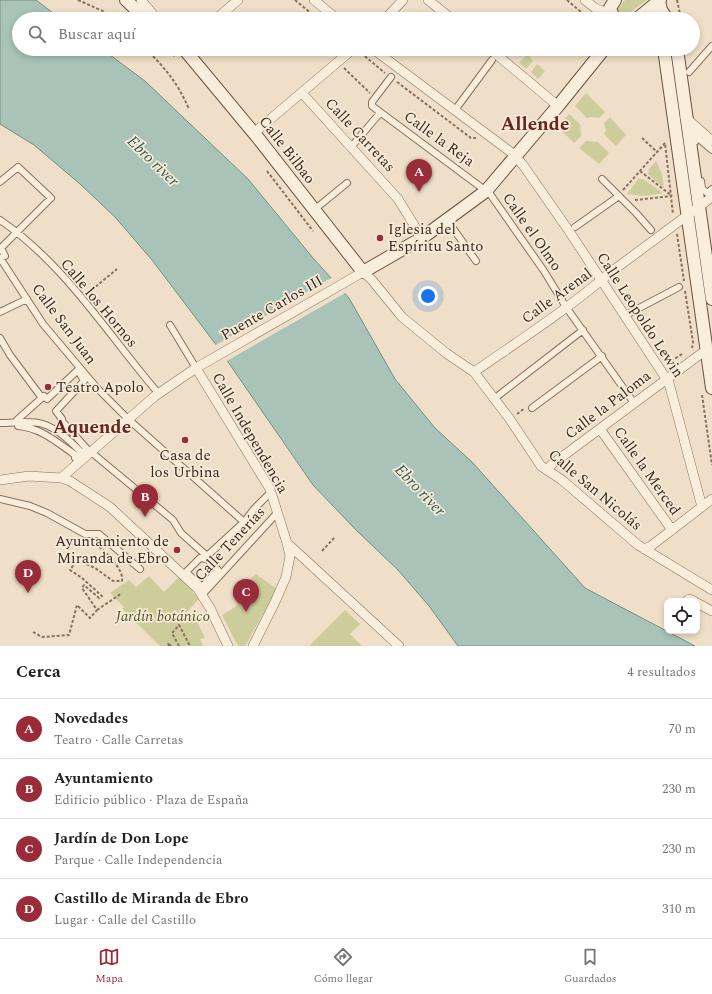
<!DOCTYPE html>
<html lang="es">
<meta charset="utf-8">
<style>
:root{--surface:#fff;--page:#f2f2f2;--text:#222;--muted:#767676;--line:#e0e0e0;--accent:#9a2c3a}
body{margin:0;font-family:Spectral,serif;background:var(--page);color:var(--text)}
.controls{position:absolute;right:12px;bottom:12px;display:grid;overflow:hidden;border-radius:8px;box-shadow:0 2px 6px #0003}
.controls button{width:36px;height:36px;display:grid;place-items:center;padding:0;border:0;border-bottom:1px solid var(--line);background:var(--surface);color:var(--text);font:20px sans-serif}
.you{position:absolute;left:428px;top:296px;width:14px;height:14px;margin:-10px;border:3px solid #fff;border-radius:50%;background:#1a73e8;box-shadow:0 0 0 6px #1a73e833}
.badge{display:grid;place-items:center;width:26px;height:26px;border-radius:50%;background:var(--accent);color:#fff;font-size:13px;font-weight:700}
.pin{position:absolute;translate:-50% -33px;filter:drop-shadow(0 1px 2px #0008)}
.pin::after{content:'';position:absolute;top:21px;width:14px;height:12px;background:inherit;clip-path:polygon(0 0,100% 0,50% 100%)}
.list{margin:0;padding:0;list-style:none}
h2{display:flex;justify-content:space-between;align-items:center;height:52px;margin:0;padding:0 16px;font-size:17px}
h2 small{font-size:13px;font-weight:400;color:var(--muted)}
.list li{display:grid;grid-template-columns:26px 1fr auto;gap:12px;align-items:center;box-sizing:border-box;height:60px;padding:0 16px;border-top:1px solid var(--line)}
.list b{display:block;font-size:15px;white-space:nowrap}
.list p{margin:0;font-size:13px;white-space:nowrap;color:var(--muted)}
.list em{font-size:13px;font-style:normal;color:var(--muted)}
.icon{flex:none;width:22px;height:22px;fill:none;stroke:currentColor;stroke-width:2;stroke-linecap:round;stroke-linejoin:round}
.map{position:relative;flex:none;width:712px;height:646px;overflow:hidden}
.search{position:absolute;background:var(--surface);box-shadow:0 2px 6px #0003;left:12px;right:12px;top:12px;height:44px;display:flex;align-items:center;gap:10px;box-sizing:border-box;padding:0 14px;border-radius:22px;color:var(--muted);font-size:15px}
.sheet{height:292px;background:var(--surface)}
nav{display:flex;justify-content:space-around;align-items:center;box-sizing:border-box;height:56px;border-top:1px solid var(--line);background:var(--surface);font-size:11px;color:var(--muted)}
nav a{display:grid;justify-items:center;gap:2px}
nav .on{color:var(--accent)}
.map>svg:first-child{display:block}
</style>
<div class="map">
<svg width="712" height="646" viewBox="0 0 712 646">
<rect width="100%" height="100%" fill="#efdfc8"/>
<path fill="#cdcd9b" d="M625,0h22l-18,13 -10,1 -1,-5z
M532,49h5l-7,8 3,4 -7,8 -7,-6z
M537,64l8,7 -7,8 -7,-7z
M586,93l19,19 -6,6 -8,-1 -4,1 -12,-12z
M569,114l11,10 1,12 -7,7 -16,-16z
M610,117l16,18 -10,11 -12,-12 2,-4 -2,-7z
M586,141l12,1 11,11 -10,11 -20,-16z
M656,161l6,13 2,14 -16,-14 1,-5z
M638,179h5l20,14 -18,3 -18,-2z
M256,574l21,15 -32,57h-7l-16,-31 16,-10 -6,-10z
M149,576l15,16 15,-15 20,22 -12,13 3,4 3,-3 12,25 -5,1 3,7h-43l-38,-37 2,-2 -14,-14 19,-13 7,7z
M345,610l15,14 -10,10 12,12h-53z"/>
<path fill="#a9c3b8" stroke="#6f9285" d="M0,0h36l25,19h-42v30h83l43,32 103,98 65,79 36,40 46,81 40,49 37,34 113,126 110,58h-237l-29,-40 -31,-36 -42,-40 -43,-45 -96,-139 -65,-86 -37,-43 -35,-33 -46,-39 -34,-21z"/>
<path fill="#efdfc8" d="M333,277l14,15 -122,70 -11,-16z"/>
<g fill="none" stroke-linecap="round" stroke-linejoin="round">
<g stroke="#8b705d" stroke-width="8">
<path id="pedestrian" d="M689,72l23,-26
M391,77l-19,25v4l110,82
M458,106l34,-46
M695,142l-1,-6 3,-4 3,4 -1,3 13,11
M352,146l28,-33
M602,179l34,34 15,17
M701,181l1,7 5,5 5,-4
M0,182l18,-15 33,31 -50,50 4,8 -5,2
M490,194l54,77 22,36 68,96
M314,210l33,-27
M0,220c65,44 108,115 159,174
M450,224l26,37
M575,227l44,-31
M0,258l43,66 54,64 31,31 116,103
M0,312l27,-13
M624,316l55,-29
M170,325l26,43
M0,338l10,17 32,43
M78,370l6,11 -28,30 6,8 -1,1 26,29 -12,9v-3l-4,-3c-17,-12 -31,-24 -53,-26l-1,-6 27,-24 3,3z
M499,395l84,-65
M532,408l70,-52
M0,423c14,0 30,-3 43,1 16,5 31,21 42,32
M91,452l82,68 8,13 26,23 -3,2
M0,499l30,7 17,7 38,21h14l41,35
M207,556l37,-34 10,-13 17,-17
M200,558l7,1 11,11 -16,17 -16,-15z
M202,595l76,-83"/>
</g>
<g stroke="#8b705d" stroke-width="10">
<path id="minor" d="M141,0l16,19
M314,0l23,19
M428,0l24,19
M585,0l10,8 17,7
M216,19l22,-19
M385,19l18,-19
M373,49l139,104 11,12 46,66 100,152 33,124
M490,49l68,57
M302,93l96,106 24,39
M685,117l27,24
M254,133l99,-84
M196,368l74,121 17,54 3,13 -4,21 -11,25 -22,44
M474,372c46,-32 94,-63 137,-100l101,-75
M600,429l72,101
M547,470l4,-5 155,-115
M61,478l94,-82 41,-28 167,-96 9,8 30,37 44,36 28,19 35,46 32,48 21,14 76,65 74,45
M0,480l29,-4 32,2 9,3 40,26 88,82 12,19 18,38
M287,543l112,103
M644,549l7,-3 61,-47
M687,601l2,-2 5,2
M697,603l15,8"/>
</g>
<g stroke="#6d5140" stroke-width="14">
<path id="secondary" d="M126,0l20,19
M659,1l2,9 6,9
M614,19l-4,-11 5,-8
M637,19l23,-19
M184,49l74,89 105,134 59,-34 64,-47 72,-85 46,-57
M664,49l48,339
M677,49l35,250"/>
</g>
<path stroke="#8b705d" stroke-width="2" stroke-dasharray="3 2" stroke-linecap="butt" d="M78,0l27,12 9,7
M295,0l23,19
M567,0l22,19
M677,0l4,19
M202,19l6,-4
M146,49c20,20 31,33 43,60
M164,49l11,7
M361,53l24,20
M344,68l26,25
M397,82l74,56h5
M642,138l15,14
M267,171l46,60
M640,171l32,25
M623,190l42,-47 8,71
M635,200l37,-4
M677,234l7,47
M565,290l23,-16
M685,291l8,51 -1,6
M88,293l29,-24
M667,364l15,-10
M702,395l10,70
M517,414l8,-6
M322,551l12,-13
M97,610l25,-17
M33,632l9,5 27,-2 8,-30 13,13 7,-8 -15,-22 2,-3 15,13 3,-2 -20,-18 -12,-8 7,-10 18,8 18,13h9c2,-13 -18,-30 -27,-38
M169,646l-1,-3 3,3
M179,646l-7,-13 7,-8 11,21"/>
<use href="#pedestrian" stroke="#f9eddc" stroke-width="6"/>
<use href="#minor" stroke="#f9eddc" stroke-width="9"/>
<use href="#secondary" stroke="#f9eddc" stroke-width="12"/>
</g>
<g fill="#9a2c3a" stroke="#f6ead8" stroke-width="1.5">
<circle cx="380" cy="238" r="4"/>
<circle cx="48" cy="387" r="4"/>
<circle cx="185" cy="440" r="4"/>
<circle cx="177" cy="550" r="4"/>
</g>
<g text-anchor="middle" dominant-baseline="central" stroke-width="3.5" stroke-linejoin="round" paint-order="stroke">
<g font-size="15" fill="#3c2a20" stroke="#f6ead8">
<text transform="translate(360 135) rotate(47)">Calle Carretas</text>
<text transform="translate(439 139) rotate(36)">Calle la Reja</text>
<text transform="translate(287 150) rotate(52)">Calle Bilbao</text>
<text transform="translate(532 232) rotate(55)">Calle el Olmo</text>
<text transform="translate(557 296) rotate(-36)">Calle Arenal</text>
<text transform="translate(99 303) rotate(50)">Calle los Hornos</text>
<text transform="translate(272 308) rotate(-30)">Puente Carlos III</text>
<text transform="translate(640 315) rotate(57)">Calle Leopoldo Lewin</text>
<text transform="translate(64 324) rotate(53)">Calle San Juan</text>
<text transform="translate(608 405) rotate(-37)">Calle la Paloma</text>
<text transform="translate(250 433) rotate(60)">Calle Independencia</text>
<text transform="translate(647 471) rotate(55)">Calle la Merced</text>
<text transform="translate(595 490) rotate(40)">Calle San Nicolás</text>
<text transform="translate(230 544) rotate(-47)">Calle Tenerías</text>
</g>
<g font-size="15" fill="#3c2a20" stroke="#f6ead8" text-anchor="start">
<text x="388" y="229">Iglesia del<tspan x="388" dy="17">Espíritu Santo</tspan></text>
<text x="56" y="387">Teatro Apolo</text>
<text x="185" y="455" text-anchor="middle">Casa de<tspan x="185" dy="17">los Urbina</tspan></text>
<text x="169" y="541" text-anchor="end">Ayuntamiento de<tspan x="169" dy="17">Miranda de Ebro</tspan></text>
</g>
<g font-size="15" font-style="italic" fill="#515827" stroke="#f6ead8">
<text x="163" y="616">Jardín botánico</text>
</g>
<g font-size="16" font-style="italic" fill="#305b53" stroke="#f6ead8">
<text transform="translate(153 161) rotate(44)">Ebro river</text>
<text transform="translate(420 490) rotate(46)">Ebro river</text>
</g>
<g font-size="19" font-weight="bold" fill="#68261f" stroke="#f6ead8">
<text x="535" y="124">Allende</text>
<text x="92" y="427">Aquende</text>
</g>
</g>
</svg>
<div class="controls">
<button><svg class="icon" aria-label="locate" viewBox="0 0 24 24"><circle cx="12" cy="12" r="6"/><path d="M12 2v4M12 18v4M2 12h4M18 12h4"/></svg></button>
</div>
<div class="you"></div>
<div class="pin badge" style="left:419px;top:192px">A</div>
<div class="pin badge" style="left:145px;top:517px">B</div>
<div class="pin badge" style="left:246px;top:612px">C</div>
<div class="pin badge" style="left:28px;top:593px">D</div>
<div class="search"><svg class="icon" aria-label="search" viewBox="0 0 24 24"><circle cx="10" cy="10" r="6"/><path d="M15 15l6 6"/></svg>Buscar aquí</div>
</div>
<section class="sheet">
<h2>Cerca<small>4 resultados</small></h2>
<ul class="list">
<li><span class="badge">A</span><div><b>Novedades</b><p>Teatro · Calle Carretas</p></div><em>70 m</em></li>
<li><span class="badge">B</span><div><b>Ayuntamiento</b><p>Edificio público · Plaza de España</p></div><em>230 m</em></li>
<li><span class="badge">C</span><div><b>Jardín de Don Lope</b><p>Parque · Calle Independencia</p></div><em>230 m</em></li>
<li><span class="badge">D</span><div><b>Castillo de Miranda de Ebro</b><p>Lugar · Calle del Castillo</p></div><em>310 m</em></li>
</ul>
</section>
<nav>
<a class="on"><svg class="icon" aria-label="map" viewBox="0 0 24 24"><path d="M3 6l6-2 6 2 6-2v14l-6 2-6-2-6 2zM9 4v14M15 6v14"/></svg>Mapa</a>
<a><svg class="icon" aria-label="directions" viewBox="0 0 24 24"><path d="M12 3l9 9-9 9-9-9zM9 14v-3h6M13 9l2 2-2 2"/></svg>Cómo llegar</a>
<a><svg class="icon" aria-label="saved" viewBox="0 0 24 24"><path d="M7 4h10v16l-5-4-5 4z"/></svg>Guardados</a>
</nav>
